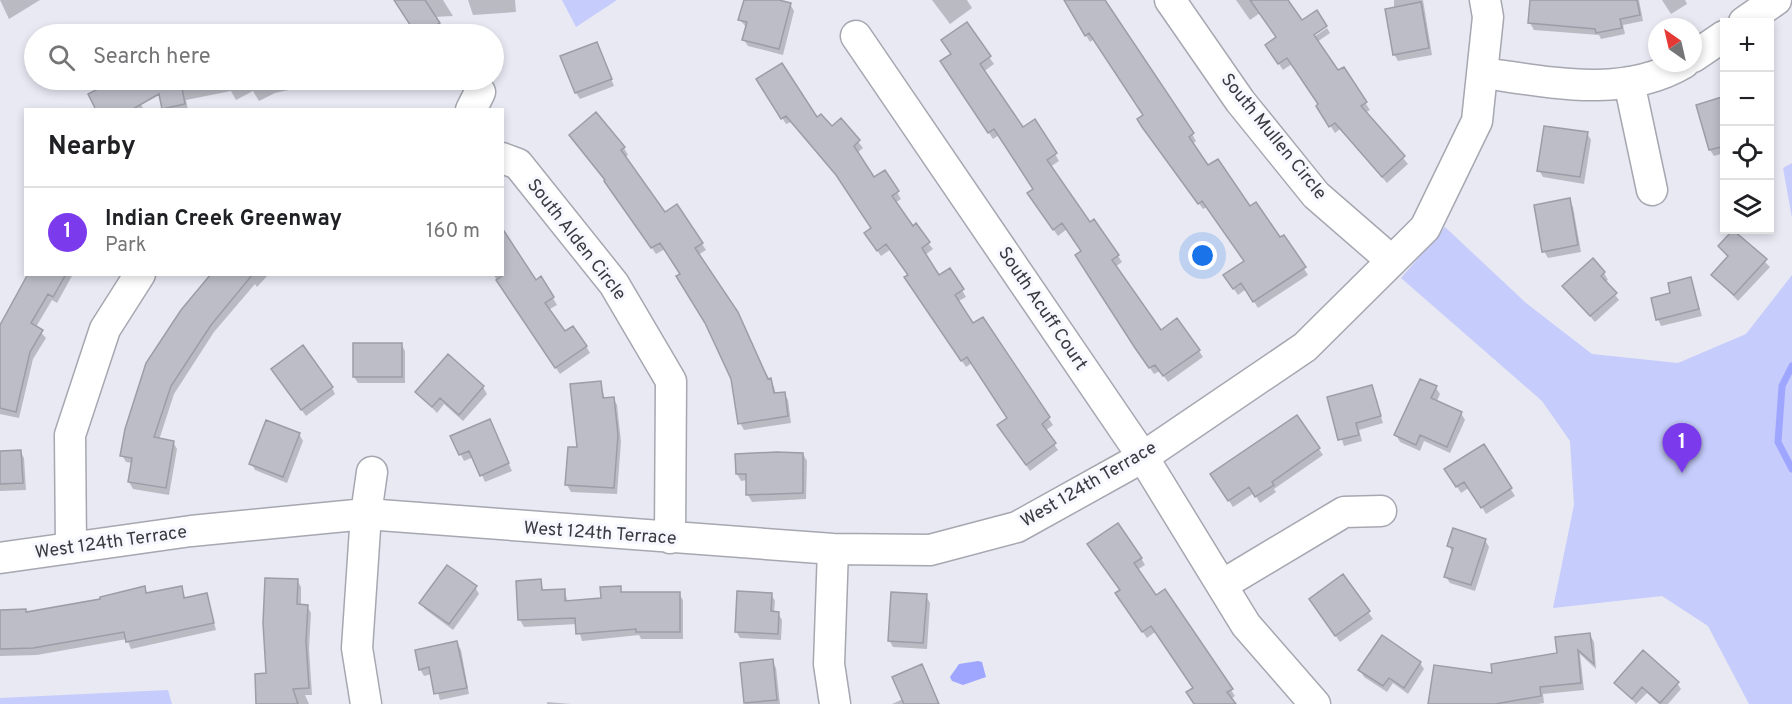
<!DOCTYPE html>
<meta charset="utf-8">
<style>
:root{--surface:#fff;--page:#f2f2f2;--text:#202124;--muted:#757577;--line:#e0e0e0;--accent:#7c3aed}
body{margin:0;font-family:Overpass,sans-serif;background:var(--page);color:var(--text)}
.controls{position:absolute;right:18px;top:18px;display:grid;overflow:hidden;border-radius:0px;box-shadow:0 3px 9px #0003}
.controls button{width:54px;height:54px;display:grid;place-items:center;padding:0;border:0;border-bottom:2px solid var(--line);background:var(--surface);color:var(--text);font:30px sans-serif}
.compass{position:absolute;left:1648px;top:18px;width:54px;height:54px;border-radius:50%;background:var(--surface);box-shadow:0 3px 9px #0003;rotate:326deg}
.you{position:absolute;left:1203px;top:256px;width:21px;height:21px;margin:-15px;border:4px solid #fff;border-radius:50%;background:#1a73e8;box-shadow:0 0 0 9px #1a73e833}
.badge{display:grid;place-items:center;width:39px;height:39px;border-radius:50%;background:var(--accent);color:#fff;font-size:20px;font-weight:700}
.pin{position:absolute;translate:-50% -50px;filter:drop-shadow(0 2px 3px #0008)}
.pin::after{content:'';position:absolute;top:32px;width:21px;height:18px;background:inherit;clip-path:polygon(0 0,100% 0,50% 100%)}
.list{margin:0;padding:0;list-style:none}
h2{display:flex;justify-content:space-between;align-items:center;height:78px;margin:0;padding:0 24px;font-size:26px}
h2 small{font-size:20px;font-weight:400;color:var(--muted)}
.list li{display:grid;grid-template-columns:39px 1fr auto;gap:18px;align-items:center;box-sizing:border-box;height:90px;padding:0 24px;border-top:2px solid var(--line)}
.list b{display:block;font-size:22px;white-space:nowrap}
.list p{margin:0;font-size:20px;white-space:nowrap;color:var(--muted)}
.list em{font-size:20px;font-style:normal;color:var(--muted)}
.icon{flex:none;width:33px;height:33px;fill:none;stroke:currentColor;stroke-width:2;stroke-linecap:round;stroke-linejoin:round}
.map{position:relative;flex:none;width:1792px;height:704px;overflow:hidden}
.search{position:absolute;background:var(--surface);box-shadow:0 3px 9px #0003;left:24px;top:24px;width:480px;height:66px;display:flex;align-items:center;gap:15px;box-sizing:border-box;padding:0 21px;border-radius:33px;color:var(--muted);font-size:22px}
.panel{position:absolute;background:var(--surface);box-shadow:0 3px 9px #0003;left:24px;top:108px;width:480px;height:168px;border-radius:0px}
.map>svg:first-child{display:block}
</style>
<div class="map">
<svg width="1792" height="704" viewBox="0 0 1792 704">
<rect width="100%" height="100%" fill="#e8e9f3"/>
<path fill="#c6ccfb" d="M562,0h55l-41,27z
M1792,163v55l-9,-50z
M1445,227l81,76 66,51 86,9 68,-29 46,-59v429h-43l-41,-78 -46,-30 -109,12 21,-103 -4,-64 -28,-40 -141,-123z
M168,690l4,14h-172v-6z"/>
<path fill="#9fa6ff" d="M978,661l4,1 4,15 -23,8 -11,-4 -2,-4 9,-13z"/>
<path fill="#0003" d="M0,0h40l-31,19z
M399,0h44l10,16 -19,1 8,13 -7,4h-18l-18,-29z
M468,0h47l1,12 -43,3z
M745,0h28l17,4 4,7 -11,44 -35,-9 -4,-6 3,-12 -7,-8z
M932,0h35l5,8 -22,16z
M1064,0h38l90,134 4,7 -4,3 16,23 72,72 4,-2 24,38 -50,33 -12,-19 -8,6 -9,-13 16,-20 -38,-55 -4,2 -55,-75 -4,-18 -50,-77 -4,3z
M1236,0h50l22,41 19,-13 3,5 -13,9 21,30 5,-3 27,41 -5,3 43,51 -21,19 -47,-54 -5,4 -17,-27 2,-1 -28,-41 -9,6 -12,-18 7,-14 -18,-25 -10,7z
M1394,0h29l9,55 -34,6 -4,-7z
M1531,0h108l4,21 -20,4 2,9 -24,5 -2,-4 -65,-5 -4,-7z
M1662,0h23l2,4 -16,10z
M966,24l28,40 -11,8 39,57 33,25 4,7 -9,6 39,57 29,32 4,6 -7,5 46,65 38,19 4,6 -35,25 -8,-11 -6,3 -54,-79 -17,-43 -16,-23 -9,7 -25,-36 1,-11 -35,-54 -6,4 -47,-71z
M385,28l4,6h-30z
M597,44l17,42 -34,13 -4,-6z
M118,80h10l16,30h-46l-8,-15z
M157,80h177l-59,13 -16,8 -6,-10 -17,9 -5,-9 -45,9 2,10h-24z
M758,80l74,48 9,-8 22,28 -6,5 17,26 11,-7 16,27 -6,4 38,46 -8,6 14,22 11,-7 16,27 -9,5 15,23 11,-6 70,106 -8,6 13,19 -28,21 -27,-39 6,-14 -37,-55 -6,4 -56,-83v-9l-19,-26 -10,7 -11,-16 2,-11 -30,-47 -51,-60 -5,2z
M1724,98v55l-10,3 -4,-6z
M596,114l28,34 4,7 -4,3 40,56 38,30 4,6 -8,5 76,132 2,8 8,-2 4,7 3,23 -47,7 -4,-7 -7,-44 -51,-105 -17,-25 -9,5 -50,-73 -35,-45z
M1587,133l4,7 -7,44 -41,-7 -4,-7z
M1569,200l4,7 8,45 -33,6 -4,-7z
M1734,231l36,36 -32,34 -25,-26 15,-17 -9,-12z
M1604,273l4,7 -3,2 14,18 -24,22 -31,-36z
M29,274h44l-16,29 -5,-3 -16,27 10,11 -13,21 -14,59 -19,-4v-86z
M213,274h56l-12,13 -2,-3 -41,48 -40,62 -15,46 14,2 4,7 -8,46 -36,-6 -4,-7 4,-19 -7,-1 -4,-7z
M493,274l42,8 6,-4 16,27 -9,5 16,24 22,12 4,7 -30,21z
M1691,279l11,37 -41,10 -3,-7 14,-25z
M401,344l4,7v32h-47l-4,-6z
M448,356l35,31 4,7 -24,27 -19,-17 -7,9 -20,-21z
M276,376l56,12 3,6 -29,22z
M600,382l5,17 8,-1 4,7 4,37 -4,52 -46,-2 -4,-7z
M1371,386l12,37 -24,7 3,11 -18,5 -15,-48z
M1436,388l4,6 -3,7 24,12 4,7 -15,33 -26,-12 -4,10 -20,-9 -4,-7z
M493,427l19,44 -27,11 -11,-25 -10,4 -12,-24z
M299,434l4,7 -16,42 -32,-13 -4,-7z
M1484,446l31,50 -29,18 -16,-27 -9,6 -15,-24z
M1319,449l4,6 -49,34 2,3 -16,11 -6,-10 -21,14 -17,-26z
M20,451l4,7 2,32 -26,1v-39z
M803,454l4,7 -1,38 -54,3 -4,-7 -1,-15 -6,1 -4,-7z
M1485,540l4,7 -14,44 -25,-8 -4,-6 7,-23 -4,-8z
M1093,551l48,7 4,7 -8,5 19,27 75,93 4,6 -4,3 3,5h-39v-16l-40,-56 -8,6 -27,-38 1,-10z
M1343,576l30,43 -33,23 -26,-36z
M297,580l4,7v19h6l4,7 -2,36 3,46h-7l4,9h-51z
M540,581l4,10 20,-1 4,12 35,-3 17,-12 3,7h56l4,6v39h-42l-2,-4 -57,6 -5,-17 -53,3 -4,-7z
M181,587l5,12 20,-5 10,36 -85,19 -4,-10 -90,16 -37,1v-45l26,2 76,-12 42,-13 4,6z
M475,587l4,7 -26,36 -28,-21 -4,-6z
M771,594l4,7 -1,12h4l4,7 -1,20 -41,-2 -4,-7z
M926,596l4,7 -3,46 -34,-2 -4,-7z
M1590,635l4,7 2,27 -16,-15 4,36 -41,4 1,9 -6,1h-108l128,-50z
M457,643l4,7 8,44 -29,6 -8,-26 -8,2 -4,-7z
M772,661l4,7 4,36h-35l-3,-40z
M1420,663l4,6 -16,25 -15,-11 -6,9 -23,-15 -4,-7z
M1616,683h61l4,6 -13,15h-9l-12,-11 -11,11z
M903,699l36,5h-47z
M547,702l24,2h-24z"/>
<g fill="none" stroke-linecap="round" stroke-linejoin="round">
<path stroke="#9fa6ff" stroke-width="7" d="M1792,366l-10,20 -4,56 14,27"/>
</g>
<path fill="#bcbdc7" stroke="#9c9da6" stroke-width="1.5" d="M394,0h31l15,23 -19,11h-5z
M744,0h35l12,3 -12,46 -37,-9 5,-18 -9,-2z
M1064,0h41l89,133 -5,4 19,28 10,-6 32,47 6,-4 24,35 4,-2 22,32 -53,35 -12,-19 -8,6 -10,-14 21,-14 -42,-60 -4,3 -56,-77 -5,-8 6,-4 -54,-82 -4,3z
M1250,0h38l14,20 15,-10 10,16 -13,9 24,35 6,-3 23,35 -6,4 44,50 -23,21 -47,-54 -6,4 -13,-21 2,-2 -31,-46 -9,6 -13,-19 11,-8z
M1530,0h107l3,15 -20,4 2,9 -26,5 -1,-4 -67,-6z
M1421,2l8,46 -36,7 -8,-46z
M967,22l24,34 -11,8 43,63 12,-8 22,34 -10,7 43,62 4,-3 25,36 -7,5 49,70 16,-12 23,32 -37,26 -8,-11 -6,3 -14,-20 -60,-93 6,-4 -19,-28 -9,7 -26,-37 6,-4 -39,-60 -6,4 -48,-72 11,-7 -10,-14z
M597,42l15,37 -37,14 -15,-37z
M782,63l35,54 4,-3 11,12 9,-8 19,22 -6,6 20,31 11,-7 14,21 -7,5 21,30 3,-3 14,19 -8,6 17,27 11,-7 14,21 -9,6 18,28 10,-6 67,100 -8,7 14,19 -30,22 -29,-40 10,-7 -40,-61 -6,4 -57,-84 4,-2 -22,-31 -9,7 -13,-18 7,-5 -35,-53 -50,-59 -5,3 -25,-40z
M115,80h70l-4,2 4,22 -23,5 -3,-15 -28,16h-35l-8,-16z
M1725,96v50l-16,4 -13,-45z
M596,112l29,35 -4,3 44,62 12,-8 26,39 -8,5 43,64 30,67 3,-1 3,15 11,-1 3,24 -50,8 -7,-45 -26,-56 -29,-47 4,-2 -20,-31 -9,5 -47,-67 1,-1 -36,-45z
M1544,126l44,6 -8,45 -43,-6z
M1570,198l8,47 -36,7 -8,-47z
M502,228l34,52 5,-4 13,21 -9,6 20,28 8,-5 14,20 -32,22 -59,-88 6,-4z
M1733,230l34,29 -33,36 -23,-20 17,-19 -10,-10z
M1593,258l12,14 -4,4 16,17 -27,23 -28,-30z
M28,274h38l-13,23 -5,-3 -17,29 12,7 -13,22 -14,60 -16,-4v-83z
M211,274h42l-42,51 -40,61 -17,51 20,4 -8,47 -38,-6 4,-24 -12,-2 5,-27 21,-66 35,-53z
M1691,277l8,32 -43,11 -5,-22 19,-5 -2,-10z
M353,343h49v34h-49z
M303,345l30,42 -32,23 -30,-41z
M448,354l36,32 -25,29 -19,-17 -8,9 -17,-15z
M1420,379l17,7 -6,12 31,14 -15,35 -27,-12 -4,10 -22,-10z
M601,381l2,17 11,-1 4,38 -4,53 -49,-3 3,-38h9l-7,-63z
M1372,385l9,31 -25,7 3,12 -21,5 -11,-43z
M1297,415l23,33 -48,34 2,3 -19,12 -6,-10 -21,14 -18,-27z
M490,419l19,44 -29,13 -11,-25 -10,4 -9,-19z
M266,420l34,13 -17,44 -34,-13z
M1484,444l28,44 -31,20 -17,-26 -8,5 -12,-18z
M21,450l2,33 -23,1v-33z
M777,452l26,1v40l-57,2v-21h-10l-1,-20z
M1118,523l24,35 -8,5 22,32 9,-6 68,100 -6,3 9,12h-42l-8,-12 7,-4 -42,-62 -9,6 -27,-39 5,-3 -33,-46z
M1453,528l33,11 -15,46 -27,-8 9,-29 -6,-2z
M447,565l30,21 -28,38 -30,-21z
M1343,574l27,37 -35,25 -26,-37z
M265,578l33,1 -1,25 11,1 -2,36 3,47 -16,1 5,15h-42l-1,-30 11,-1 -3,-50z
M541,579l1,11 23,-1v12l36,-3 -1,-11 21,-1v6h59v40h-44v-3l-60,5 -1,-16 -57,2 -2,-39z
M145,586l1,7 36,-7 2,12 23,-5 7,30 -88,19 -2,-10 -91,16 -33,1v-39l26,-1v3l74,-13v-2z
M737,591l35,2 -1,18 8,1 -1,22 -43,-2z
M891,592l36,2 -4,49 -35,-2z
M1590,633l4,31 -16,-14 3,33 -41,4 1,9 -46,8h-67l6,-39 58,8 -1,-9 66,-11 -2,-16z
M1382,635l39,27 -17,26 -15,-10 -6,8 -25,-16z
M457,641l10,47 -33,6 -5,-27 -10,3 -4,-20z
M1643,650l36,32 -19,21 -18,-16 -10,12 -18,-16z
M773,659l4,41 -33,3 -4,-40z
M922,664l17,40h-35l-12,-27z"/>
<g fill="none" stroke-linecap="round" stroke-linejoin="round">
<g stroke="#a6a7b0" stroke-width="33">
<path id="minor" d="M1170,0l70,101 76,94 76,66
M1744,22l32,-22
M856,36l287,421 103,168 69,79
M1693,57l31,-21
M1483,73c66,9 140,26 201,-10
M1629,82l23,108
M471,110l9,-18
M502,158l16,6 96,120 57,97 -1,157
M71,548l-1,-113 35,-106 35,-55
M833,549l-4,115 6,40
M0,558l191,-27 175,-17 467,35 97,1 87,-23 126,-70 162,-110 120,-119 52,-107 11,-104 -3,-17
M1222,585l122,-73 37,-1
M366,704l-9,-56 9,-134 6,-42"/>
</g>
<use href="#minor" stroke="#fff" stroke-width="30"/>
</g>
<g text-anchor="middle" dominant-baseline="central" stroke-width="6" stroke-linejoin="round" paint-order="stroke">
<g font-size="18" fill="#393a3e" stroke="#f6f7ff">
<text transform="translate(1273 137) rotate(51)">South Mullen Circle</text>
<text transform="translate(576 240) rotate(52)">South Alden Circle</text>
<text transform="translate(1042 309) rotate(56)">South Acuff Court</text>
<text transform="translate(1089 485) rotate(-30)">West 124th Terrace</text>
<text transform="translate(600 534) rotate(4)">West 124th Terrace</text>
<text transform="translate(111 543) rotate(-8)">West 124th Terrace</text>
</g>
</g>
</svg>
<div class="controls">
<button>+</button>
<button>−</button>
<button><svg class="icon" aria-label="locate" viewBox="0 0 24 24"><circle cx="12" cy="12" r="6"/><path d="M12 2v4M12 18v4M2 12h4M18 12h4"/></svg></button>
<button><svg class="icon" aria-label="layers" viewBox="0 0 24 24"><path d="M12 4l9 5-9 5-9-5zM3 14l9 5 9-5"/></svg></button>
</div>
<svg class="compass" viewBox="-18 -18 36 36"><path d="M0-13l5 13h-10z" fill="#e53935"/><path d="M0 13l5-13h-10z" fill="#757577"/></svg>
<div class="you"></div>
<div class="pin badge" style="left:1682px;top:473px">1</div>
<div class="search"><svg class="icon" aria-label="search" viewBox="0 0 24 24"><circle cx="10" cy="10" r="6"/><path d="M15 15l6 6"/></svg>Search here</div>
<section class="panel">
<h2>Nearby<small></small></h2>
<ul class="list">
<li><span class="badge">1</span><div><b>Indian Creek Greenway</b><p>Park</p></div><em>160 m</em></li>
</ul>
</section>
</div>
